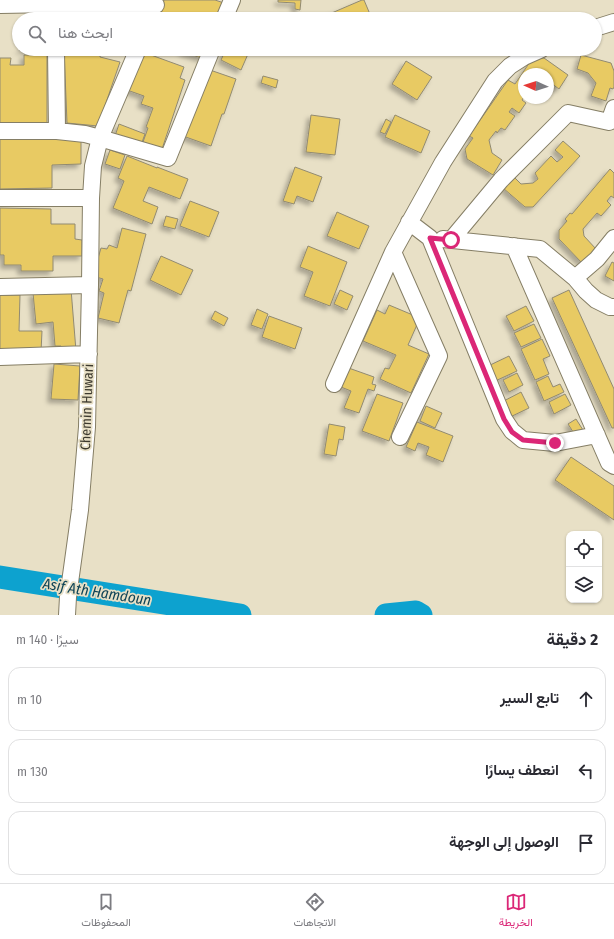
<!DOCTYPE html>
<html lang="ar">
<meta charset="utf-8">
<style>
:root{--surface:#fff;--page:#f2f2f3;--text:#2b2b33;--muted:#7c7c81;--line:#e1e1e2;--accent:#db2777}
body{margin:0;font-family:"Fira Sans Condensed",Vazirmatn,sans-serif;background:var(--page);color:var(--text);direction:rtl}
.controls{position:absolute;right:12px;bottom:12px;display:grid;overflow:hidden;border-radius:8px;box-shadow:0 1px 3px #0004}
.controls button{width:36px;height:36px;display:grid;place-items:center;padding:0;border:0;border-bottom:1px solid var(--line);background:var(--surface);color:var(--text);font:20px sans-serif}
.compass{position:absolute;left:518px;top:68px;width:36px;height:36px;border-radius:50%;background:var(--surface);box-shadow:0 1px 3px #0004;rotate:273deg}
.stop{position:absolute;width:12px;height:12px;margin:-9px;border:3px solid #db2777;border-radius:50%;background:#fff}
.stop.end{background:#db2777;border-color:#fff;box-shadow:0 1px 4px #0008}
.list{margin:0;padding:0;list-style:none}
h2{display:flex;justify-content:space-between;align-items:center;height:52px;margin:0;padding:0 16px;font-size:17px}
h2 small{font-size:13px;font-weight:400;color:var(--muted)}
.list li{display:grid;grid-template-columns:26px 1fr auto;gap:12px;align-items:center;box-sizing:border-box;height:64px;margin:0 8px 8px;padding:0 8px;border:1px solid var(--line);border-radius:12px}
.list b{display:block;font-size:15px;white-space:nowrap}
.list em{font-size:13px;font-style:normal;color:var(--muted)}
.icon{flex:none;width:22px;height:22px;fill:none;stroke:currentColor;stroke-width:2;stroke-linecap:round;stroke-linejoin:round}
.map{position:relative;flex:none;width:614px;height:615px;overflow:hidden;direction:ltr}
.search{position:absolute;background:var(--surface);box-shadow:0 1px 3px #0004;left:12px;right:12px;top:12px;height:44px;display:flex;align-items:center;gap:10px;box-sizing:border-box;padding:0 14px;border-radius:22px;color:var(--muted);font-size:15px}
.sheet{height:268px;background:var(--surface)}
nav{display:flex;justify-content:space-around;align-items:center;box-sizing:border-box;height:56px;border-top:1px solid var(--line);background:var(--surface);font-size:11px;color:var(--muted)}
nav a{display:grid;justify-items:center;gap:2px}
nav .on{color:var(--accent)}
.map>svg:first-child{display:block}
</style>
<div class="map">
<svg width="614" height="615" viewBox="0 0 614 615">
<defs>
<filter id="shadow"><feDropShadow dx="-3.5" dy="3.5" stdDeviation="2" flood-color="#0004"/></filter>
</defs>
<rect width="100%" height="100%" fill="#e8e0c6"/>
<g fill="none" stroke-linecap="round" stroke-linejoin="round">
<path stroke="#0da2cf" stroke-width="23" d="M0,577l240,38
M386,615l30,-3 5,3"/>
</g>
<path fill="#e8ca64" stroke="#918a71" filter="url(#shadow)" d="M164,0h51l9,3 -6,16h-61z
M278,0h23l-1,10 -5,-1v-6l-17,-1z
M362,0h2l8,19h-43l-2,-4z
M20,49h27v2l-28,-1z
M64,49h36v8l20,5 -22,64 -31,-3z
M183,49h25l-3,10 -23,-7z
M226,49h12l10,5 -7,16 -20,-10z
M140,51l44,16 -4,11 5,2 -23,69 -19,-7 5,-14 -2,-1 7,-19 -12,-4 3,-8 -17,-6z
M24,55h23v69h-47v-66h11l-1,7h14z
M581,55l30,8 3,8v16l-1,2 -3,-1 -4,13 -15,-5 5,-13 -8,-10 -11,-4z
M544,58l24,17 -9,14 -11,-8v-7h-24v23l-2,3 4,3 -7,10 -7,-5 -3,4 6,4 -10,14 -4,-2 -4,5 -1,-2 -7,9 3,13 10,7 -9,15 -26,-16 -2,-10 8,-11 -4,-2 39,-56 7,4 17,-25z
M406,61l26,16 -15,23 -25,-16z
M210,70l26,9 -12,35h-2l-11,32 -28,-10z
M263,76l15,4 -2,8 -15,-5z
M311,115l29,4 -5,36 -29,-3z
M395,115l35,16 -9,22 -36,-16z
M386,119l5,3 -6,12 -5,-2z
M119,124l26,10 -4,11 -26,-9z
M81,136v28l-29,1v23l-52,1v-52z
M563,141l17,15 -47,51h-8l-22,-19 10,-12 8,8 12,-1 5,-4 -3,-6 16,-17 6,6 6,-5 -8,-7z
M110,150l15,5 -5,14 -15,-5z
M127,156l30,12v-1l31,12 -8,20 -31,-12 -6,14 15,6 -6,17 -39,-16 11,-27 -6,-3z
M295,167l27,10 -9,25 -16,-6 -3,8 -11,-3z
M610,169l4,4v25l-3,-2 -4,5 4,4 -10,11 -4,-3 -14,16 1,7 12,13 -14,14 -23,-24v-9l8,-9 -2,-2 5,-6 2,1z
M190,201l29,11 -10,25 -29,-11z
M0,208l51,1v15h24v15l7,1v16h-29v15h-32v-6h-17v-10h-4z
M337,212l32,14 -10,23 -32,-13z
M166,216l12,3 -3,10 -12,-3z
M122,228l24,6 -15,57 -3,-1 -9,33 -21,-5 6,-25 -5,-2 4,-12 -10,-3 8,-28 6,1 2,-4 8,3z
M308,246l39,16 -17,44 -26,-10 9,-24 -13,-5z
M161,256l32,14 -12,25 -31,-15z
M612,262l2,1v18l-9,-5z
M71,289l5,62 -14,2 -1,-7h-6l-2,-24 -17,2 -3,-31z
M340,290l13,6 -6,14 -13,-6z
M569,290l45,99v39h-2l-60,-130z
M0,295h20l-1,36h23l-1,21 -41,-1z
M389,305l31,13 -12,27 21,9 -18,39 -31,-14 5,-11 4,1 7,-14 -33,-14 14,-31 8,4z
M526,306l8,15 -20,10 -8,-15z
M257,309l11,5 -6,15 -11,-4z
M215,311l13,7 -4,8 -13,-7z
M269,316l33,12 -7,21 -33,-12z
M534,324l7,14 -20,9 -7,-14z
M542,339l8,17 -7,3 6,15 -14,6 -14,-31z
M509,356l8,15 -24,11 -7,-15z
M54,364l26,2 -2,34 -27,-1z
M343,366l31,11 -2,7 4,1 -2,6 -6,-2 -9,24 -15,-5 7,-17 -15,-6z
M517,373l6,12 -14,7 -6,-12z
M548,376l5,11 7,-3 4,8 -20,9 -8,-19z
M521,392l8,16 -21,10 -8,-15z
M377,394l26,9 -14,38 -27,-10z
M565,394l6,11 -17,9 -5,-12z
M426,406l16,7 -7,15 -15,-7z
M576,419l7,11 -8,5 -7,-11z
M417,422l36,14 -10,26 -17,-7 3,-8 -11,-4 -3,8 -9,-4z
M329,424l16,3 -2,13 -4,-1 -3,17 -12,-2z
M571,457l43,29v34l-59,-40z"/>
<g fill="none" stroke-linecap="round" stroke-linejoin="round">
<g stroke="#857e65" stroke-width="18">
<path id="minor" d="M56,0v19
M0,5l56,-1 100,1
M224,19l8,-19
M595,28l19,-6
M56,49l1,82
M138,49l-38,89 68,20 44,-109
M0,131h57l28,3 15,4 -7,28 -2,32 -1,87 -3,142 -7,83 -12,87 -1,18
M0,198h91
M409,222l21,16 74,181 8,12 11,9 32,3 42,-8
M443,239l97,10 35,29 11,13 10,9 14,7h4
M451,240l50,-60 67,-67 41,9 5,-14
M514,246l95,217 5,3
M393,252l46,104 -39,81
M575,278l22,-19 17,-21
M0,287l90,-2
M0,357l89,-3
M334,384l59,-132 50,-90 52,-81 15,-15 14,-9 18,-8"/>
</g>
<use href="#minor" stroke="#fff" stroke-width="16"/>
</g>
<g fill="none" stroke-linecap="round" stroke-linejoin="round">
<path stroke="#db2777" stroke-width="5" d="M451,240l-21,-2 74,181 8,13 11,8 32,3"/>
</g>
<g text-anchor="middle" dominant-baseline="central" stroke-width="3.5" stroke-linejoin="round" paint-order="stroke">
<g font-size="14" fill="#3c392e" stroke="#e8e0c6">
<text transform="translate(87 407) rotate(-88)">Chemin Huwari</text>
</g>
<g font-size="15" font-style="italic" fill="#0e4356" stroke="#e8e0c6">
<text transform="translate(97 592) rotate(9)">Asif Ath Hamdoun</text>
</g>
</g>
</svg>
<div class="controls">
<button><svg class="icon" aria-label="locate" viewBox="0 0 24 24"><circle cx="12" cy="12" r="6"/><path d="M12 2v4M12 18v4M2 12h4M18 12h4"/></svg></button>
<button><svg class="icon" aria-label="layers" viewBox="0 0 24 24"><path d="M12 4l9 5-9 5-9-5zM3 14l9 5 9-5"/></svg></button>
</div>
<svg class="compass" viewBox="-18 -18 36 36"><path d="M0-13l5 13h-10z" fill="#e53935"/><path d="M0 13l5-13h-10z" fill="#7c7c81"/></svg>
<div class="stop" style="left:451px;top:240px"></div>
<div class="stop end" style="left:555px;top:443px"></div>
<div class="search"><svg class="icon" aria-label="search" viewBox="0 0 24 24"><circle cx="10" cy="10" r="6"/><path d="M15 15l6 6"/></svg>ابحث هنا</div>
</div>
<section class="sheet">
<h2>2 دقيقة<small>سيرًا · 140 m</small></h2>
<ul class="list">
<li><svg class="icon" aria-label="ahead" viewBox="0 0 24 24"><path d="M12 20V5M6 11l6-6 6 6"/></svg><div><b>تابع السير</b></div><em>10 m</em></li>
<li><svg class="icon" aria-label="left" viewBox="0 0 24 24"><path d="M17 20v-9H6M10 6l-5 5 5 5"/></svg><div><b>انعطف يسارًا</b></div><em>130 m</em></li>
<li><svg class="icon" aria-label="arrive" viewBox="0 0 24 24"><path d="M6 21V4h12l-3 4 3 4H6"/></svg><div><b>الوصول إلى الوجهة</b></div></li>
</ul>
</section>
<nav>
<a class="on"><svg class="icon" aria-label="map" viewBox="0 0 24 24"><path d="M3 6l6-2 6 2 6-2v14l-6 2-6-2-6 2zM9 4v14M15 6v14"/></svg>الخريطة</a>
<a><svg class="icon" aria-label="directions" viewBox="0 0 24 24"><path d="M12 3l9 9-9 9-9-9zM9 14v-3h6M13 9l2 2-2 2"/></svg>الاتجاهات</a>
<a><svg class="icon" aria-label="saved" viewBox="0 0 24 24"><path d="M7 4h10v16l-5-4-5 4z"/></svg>المحفوظات</a>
</nav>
